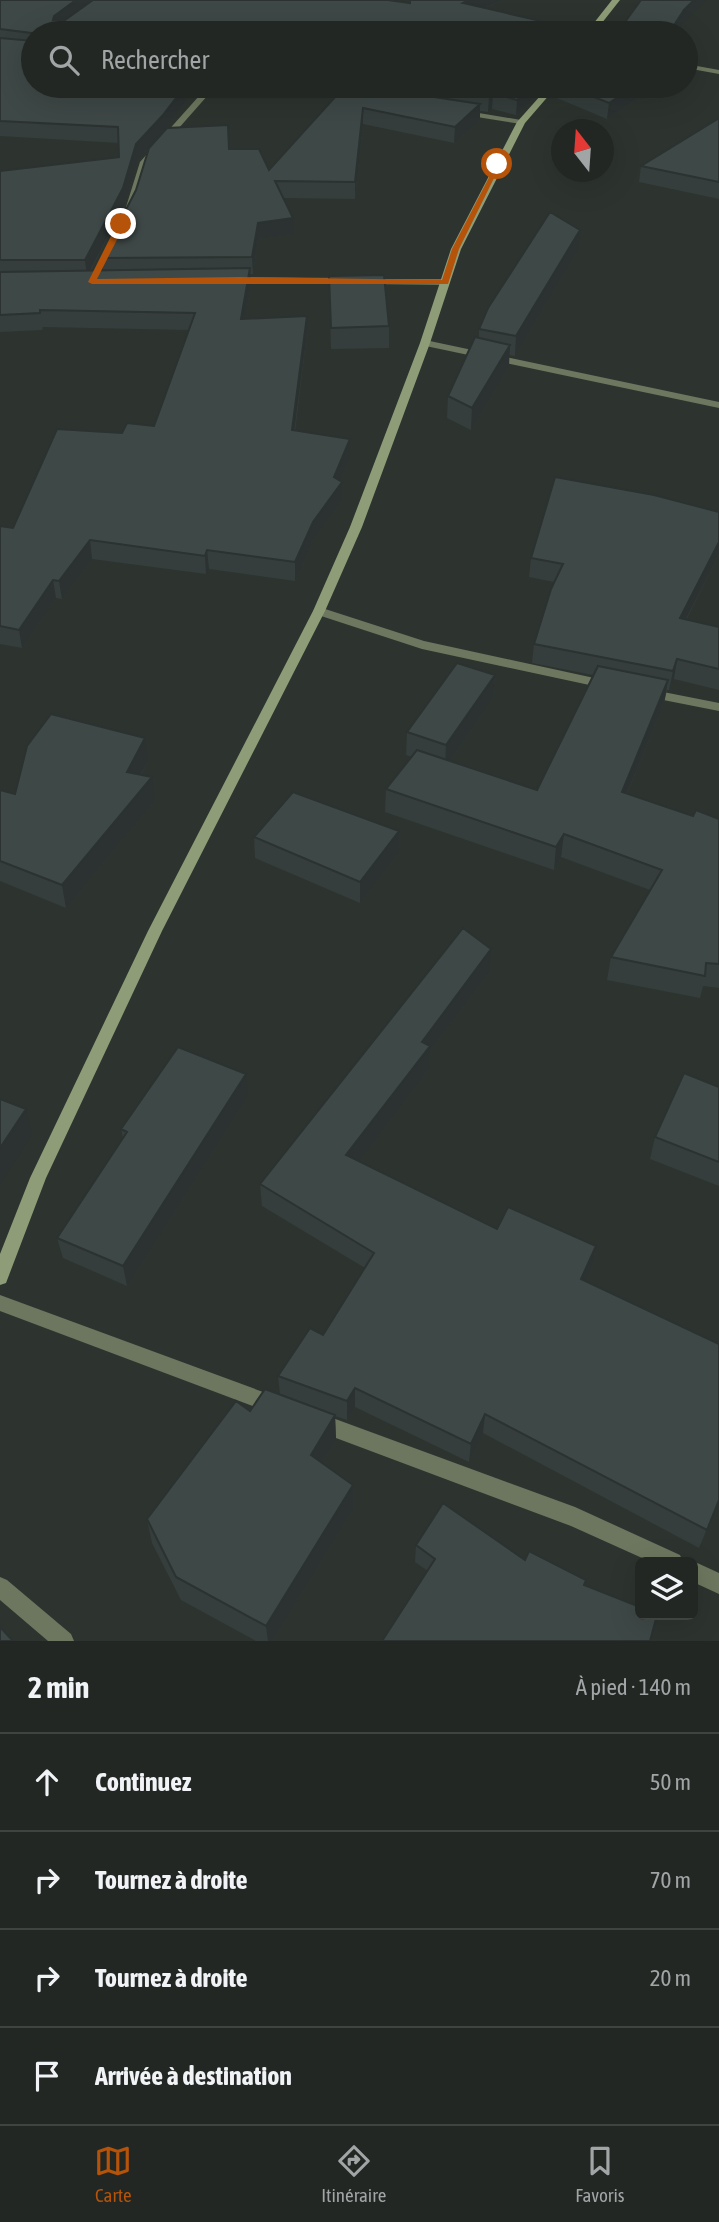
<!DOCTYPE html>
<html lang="fr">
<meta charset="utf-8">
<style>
:root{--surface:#222723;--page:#2a2f2b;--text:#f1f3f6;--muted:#a2a5a6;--line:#3f4441;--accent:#b45309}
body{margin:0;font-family:"Asap Condensed",sans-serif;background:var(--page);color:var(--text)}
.controls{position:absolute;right:21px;bottom:21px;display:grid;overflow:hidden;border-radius:10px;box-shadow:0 7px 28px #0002}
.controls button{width:63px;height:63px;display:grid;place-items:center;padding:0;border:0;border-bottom:2px solid var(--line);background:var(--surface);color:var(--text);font:35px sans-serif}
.compass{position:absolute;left:551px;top:119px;width:63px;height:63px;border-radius:50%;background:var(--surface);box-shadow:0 7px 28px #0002;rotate:343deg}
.stop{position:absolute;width:21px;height:21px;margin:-16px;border:5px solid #b45309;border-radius:50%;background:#fff}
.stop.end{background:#b45309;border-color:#fff;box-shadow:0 2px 7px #0008}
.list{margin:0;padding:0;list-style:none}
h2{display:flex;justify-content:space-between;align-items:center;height:91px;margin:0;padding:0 28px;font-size:30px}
h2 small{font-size:23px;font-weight:400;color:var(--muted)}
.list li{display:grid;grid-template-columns:46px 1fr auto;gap:21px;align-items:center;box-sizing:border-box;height:98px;padding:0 28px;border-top:2px solid var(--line)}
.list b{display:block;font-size:26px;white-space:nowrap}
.list em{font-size:23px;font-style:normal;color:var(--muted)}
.icon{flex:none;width:38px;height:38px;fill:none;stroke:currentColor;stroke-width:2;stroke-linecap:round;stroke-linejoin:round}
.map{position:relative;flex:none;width:719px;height:1641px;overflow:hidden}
.search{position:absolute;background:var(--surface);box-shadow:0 7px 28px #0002;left:21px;right:21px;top:21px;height:77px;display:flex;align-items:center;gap:18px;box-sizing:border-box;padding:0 24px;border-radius:38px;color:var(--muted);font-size:26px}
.sheet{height:483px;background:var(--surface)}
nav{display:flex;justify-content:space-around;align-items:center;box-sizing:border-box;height:98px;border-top:2px solid var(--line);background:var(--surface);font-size:19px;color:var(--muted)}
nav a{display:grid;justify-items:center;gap:4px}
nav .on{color:var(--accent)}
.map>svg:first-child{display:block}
</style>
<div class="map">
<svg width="719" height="1641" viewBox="0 0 719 1641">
<rect width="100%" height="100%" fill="#2d342f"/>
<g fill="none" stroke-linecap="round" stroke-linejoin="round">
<path fill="#6d775f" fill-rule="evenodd" d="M686,64l33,6v4l-33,-6z
M208,86h8l-68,77 -14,44 -7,2 -1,-2 14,-45z
M283,86h19l60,10 -4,2z
M461,110l60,10 4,2 -4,2 -63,-10 -1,-2z
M232,277l113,1 5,3 -5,3 -116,-2 -2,-2z
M366,279h79l5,3 -5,3 -76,-1 -5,-3z
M425,340l294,62v6l-298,-63 -1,-2z
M319,607l105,34 184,40 6,4 -6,4 -186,-40 -107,-35 -2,-3z
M648,689l71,14v8l-76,-15 -1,-3z
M0,1295l274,101 7,3 2,6 -2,6 -7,3 -274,-103z
M319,1413l256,94 105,48 3,7h-32l-80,-36 -259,-97 -3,-7 3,-7z
M693,1561l26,12v21l-26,-12v-20h-3z
M0,1577l7,3 64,54 3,7h-26l-48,-41z"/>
<path fill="#8e9d77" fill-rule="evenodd" d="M612,0h8l-26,33h-8z
M549,86h8l-32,37 -64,126 -31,94 -68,184 -37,84 -163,320 -116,247 -40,105 -6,2v-31l30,-76 118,-247 165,-320 37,-84 70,-184 31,-94 66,-127z"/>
</g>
<path fill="#353e3c" d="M0,0l410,3 93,-3 -18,8 108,25h-560v53h164l-33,45 -26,29 -13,44 -34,66h12l-2,-12 128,-109 40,21 76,-84h-4h205l-30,29 -24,-6 -4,3 -8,-1v9l-26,23 -91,-19 -8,75 -72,-1 11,37 -36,4 -5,35h-3l1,11 -6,34 62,-3v17l-12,98 55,8v18l-10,24 2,1v18l-29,40 -18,41 -86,-12 -3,5 -114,-15 -30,40 -6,-1 -34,50 -22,-4v-118l13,2 109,-95 32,-7 35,-96 -146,-3 -1,3 -42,2v-161l119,-14v-14l-119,-7z
M553,86h92l-8,13 -30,20 -55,-23z
M719,118v81l-80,-17 2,-16z
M578,250l-63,106 -6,-1v11l-38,64 -24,-12 1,-22 31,-58v-9z
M329,276l60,50v22l-58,1z
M719,512v42l-33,66 33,7v63l-45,-11 -5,11h-2l-3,13 -37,91 66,22 26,3v169l-16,-2 -3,12 -93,-18 4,-23 39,-67 -89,-33 -7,13 -169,-58 1,-23 26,-32 -6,-2 1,-23 88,-57 -2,23 -43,63 87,29 56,-115 -61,-12 2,-19 20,-62 -25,-5 2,-19z
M148,761l-7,14 14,25 -89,108 -66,-27v-91l15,4z
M254,837l145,15 -39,51 -105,-45z
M489,972l-59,79 -1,18 -70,92 138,68 99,17 -4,21 -7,14 134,219 -20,48 -216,-115 -14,29 -114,-55 -8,13 -12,-4 1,24 -14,23 31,46 -81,132h-16l-75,-41 -29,-57 -5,-24 103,-108 30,-17 -2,-18 45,-41 42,-67 -103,-62 -2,-22z
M719,1087v99l-69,-27 5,-22z
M248,1096l-121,190 -64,-28 -6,-20 66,-100 -2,-9z
M416,1545l109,15 59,25 -156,-14 -13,-9z"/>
<path fill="#2b3231" d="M76,0h21l-42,31 -1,-15z
M469,0h34l-41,17 1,-14z
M694,0h13l-25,25 -5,8h-8l15,-23z
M245,23l1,10h-5v-7z
M229,25l1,8h-7z
M185,86h12l-33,45 -26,29 -13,44 -38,72 -2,-16 51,-116z
M531,86h15l-30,29 1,-15z
M635,86h10l-8,13 -30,20 2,-16z
M493,93l-1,16 -4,3 1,-15z
M480,104v16l-26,23 1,-16z
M363,108v16l-8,75v-17z
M293,218l1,17 -36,4 -5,35 -1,-17 6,-34z
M580,230l-2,20 -63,106 1,-20z
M250,268l1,17 -9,51 -1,-17z
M307,316v17l-15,115v-18z
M510,345l-1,21 -38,64 1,-22z
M350,439v18l-13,31 5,-6v18l-29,40 -18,41v-19l39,-85z
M90,540l2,19 -30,40 -3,-18z
M719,542v12l-43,84 4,-20z
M207,550l2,19 -3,5 -1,-18z
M53,580l3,18 -34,50 -3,-18z
M677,659l-3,20 -5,11 4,-19z
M495,675l-2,23 -48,70 1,-23z
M668,680l-4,23 -46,112 4,-23z
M145,738l3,23 -18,33 -3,-22z
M152,777l3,23 -89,108 -4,-23z
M399,831v21l-39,51v-21z
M564,834l-3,23 -7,13 2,-23z
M491,949l-2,23 -59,79 -1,18 -82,108 -1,-22 76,-113z
M246,1074l2,22 -121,190 -4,-20z
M26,1109l6,26 -32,50v-37z
M596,1246l-4,21 -16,33 5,-21z
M355,1388v19l-8,13v-19z
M485,1414l-2,19 -14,29 2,-18z
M335,1415l1,25 -24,39 -1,-24z
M353,1485v24l-81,132h-4l-2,-15z"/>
<path fill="#3e4846" stroke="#2b3231" stroke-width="2" d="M0,0h76l-22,16 -1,4h12l28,-20h295l22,3v-3h59l-6,3 130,30h-307l-41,-10 -4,3 -12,-1 -6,8h-190v53h152l-22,29 -27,29 -13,44 -38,72h-85v-89l119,-14 -1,-30 -118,-6v-83l33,3 -2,-8 -31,-4z
M641,0h53l-10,10 -15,23h-52z
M345,86h17l118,18 -25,23 -92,-19 -8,74 -80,-1 18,37 -35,5 -6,34 -151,1 35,-68 13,-42 18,-20 61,-3 1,24h30l10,21z
M417,86h114l-14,14 -24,-7 -4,4z
M566,86h69l-26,17z
M719,118v64l-78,-16z
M550,212l30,18 -64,106 -37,-7 9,-21z
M250,268l-9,51 66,-3 -15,114 58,9 -16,38 8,5 -29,40 -18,40 -88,-12 -2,6 -115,-16 -31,41 -6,-1 -34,50 -19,-4v-100l13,2 44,-99 65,4 5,-10 27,3 41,-113 -155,-3v3l-40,2v-43z
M384,275l5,51 -58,2 -2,-52z
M475,337l35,8 -38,63 -24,-12z
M555,477l99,18 65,17v30l-39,76 39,9v42l-42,-10 -4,12 -139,-27 17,-55 12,-25 -32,-6z
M457,663l38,12 -49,70 -39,-13z
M598,666l70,14 -46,112 71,24 3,-6 23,9v145l-13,-1 -1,13 -94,-19 51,-87 -98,-36 -8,13 -170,-58 31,-39 120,40z
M51,714l94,24 -18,34 25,5 -90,108 -62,-24v-71l15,4 12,-48z
M293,792l106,39 -39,51 -106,-45z
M463,928l28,21 -69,93 8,4 -84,109 151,74 11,-22 88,39 -15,33 138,65v156l-12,30 -222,-116 -14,30 -116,-56 -8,13 -69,-25 32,-48 13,7 51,-82 -114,-69z
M178,1047l68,27 -123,192 -66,-28 70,-106 -6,-3z
M684,1073l35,14v75l-64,-25z
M0,1099l26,10 -26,39z
M265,1389l70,26 -24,40 42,30 -87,141 -90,-49 -29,-58 89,-118 14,10z
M443,1503l82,57 4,-9 57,29 -2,5 56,22v8h17l-7,26h-268l53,-82 -19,-14z
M0,1627l13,14h-13z"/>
<path fill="#b45309" d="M497,162l4,2 -42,85 -11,35h-356l-4,-2 29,-58 4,-2 4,2 -28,55 142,-2 203,3 10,-31z"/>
</svg>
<div class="controls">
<button><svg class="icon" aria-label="layers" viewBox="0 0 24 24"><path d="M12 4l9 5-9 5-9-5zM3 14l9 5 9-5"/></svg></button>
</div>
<svg class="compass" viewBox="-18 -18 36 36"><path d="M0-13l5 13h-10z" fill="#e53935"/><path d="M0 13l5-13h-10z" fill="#a2a5a6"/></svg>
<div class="stop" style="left:497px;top:164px"></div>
<div class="stop end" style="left:121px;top:224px"></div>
<div class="search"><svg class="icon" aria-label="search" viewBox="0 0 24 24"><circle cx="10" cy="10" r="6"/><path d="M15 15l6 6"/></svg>Rechercher</div>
</div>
<section class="sheet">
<h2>2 min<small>À pied · 140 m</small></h2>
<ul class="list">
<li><svg class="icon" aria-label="ahead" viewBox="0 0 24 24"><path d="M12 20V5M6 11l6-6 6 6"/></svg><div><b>Continuez</b></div><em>50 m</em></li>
<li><svg class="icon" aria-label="right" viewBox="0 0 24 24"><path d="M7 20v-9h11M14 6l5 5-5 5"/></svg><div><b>Tournez à droite</b></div><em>70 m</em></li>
<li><svg class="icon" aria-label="right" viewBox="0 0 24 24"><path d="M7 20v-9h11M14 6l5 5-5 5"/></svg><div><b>Tournez à droite</b></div><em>20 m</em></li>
<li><svg class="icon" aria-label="arrive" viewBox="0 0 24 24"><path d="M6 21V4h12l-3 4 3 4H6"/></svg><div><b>Arrivée à destination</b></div></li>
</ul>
</section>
<nav>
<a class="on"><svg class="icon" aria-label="map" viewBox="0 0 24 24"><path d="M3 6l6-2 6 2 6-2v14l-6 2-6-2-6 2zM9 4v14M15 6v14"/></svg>Carte</a>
<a><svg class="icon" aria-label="directions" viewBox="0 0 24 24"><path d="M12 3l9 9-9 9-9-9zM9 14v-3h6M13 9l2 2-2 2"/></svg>Itinéraire</a>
<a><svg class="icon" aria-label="saved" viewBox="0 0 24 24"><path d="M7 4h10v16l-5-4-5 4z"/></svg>Favoris</a>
</nav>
